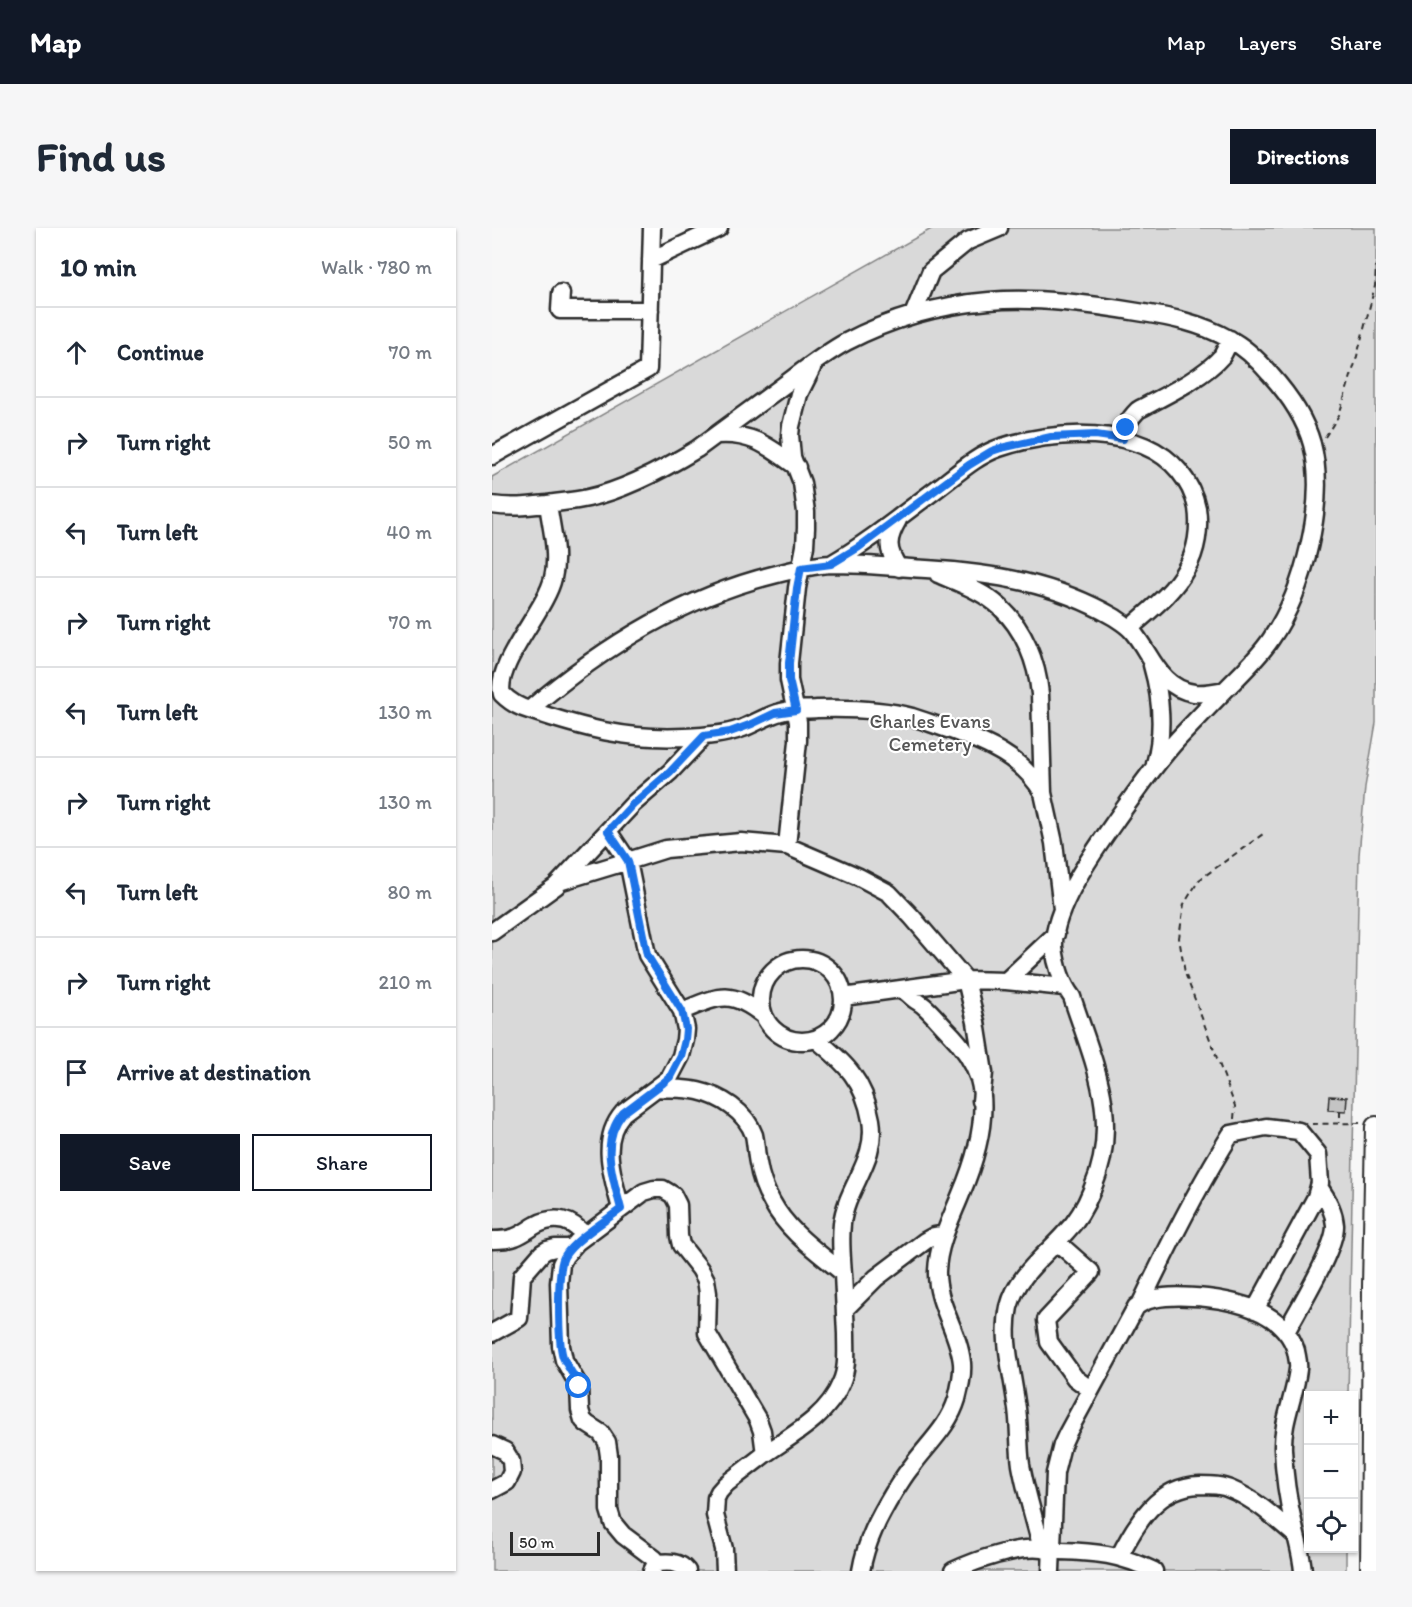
<!DOCTYPE html>
<meta charset="utf-8">
<style>
:root{--surface:#fff;--page:#f6f6f7;--text:#1f2937;--muted:#747a83;--line:#e0e1e3;--accent:#111827}
body{margin:0;font-family:Itim,sans-serif;background:var(--page);color:var(--text)}
.controls{position:absolute;right:18px;bottom:18px;display:grid;overflow:hidden;border-radius:0px;box-shadow:0 2px 4px #0004}
.controls button{width:54px;height:54px;display:grid;place-items:center;padding:0;border:0;border-bottom:2px solid var(--line);background:var(--surface);color:var(--text);font:30px sans-serif}
.scale{position:absolute;left:18px;bottom:15px;width:90px;box-sizing:border-box;padding-left:6px;border:3px solid #2b2b2b;border-top:0;font-size:16px;line-height:21px;white-space:nowrap;color:#2b2b2b;-webkit-text-stroke:4px #fff;paint-order:stroke}
.stop{position:absolute;width:18px;height:18px;margin:-14px;border:4px solid #1a73e8;border-radius:50%;background:#fff}
.stop.end{background:#1a73e8;border-color:#fff;box-shadow:0 2px 6px #0008}
.list{margin:0;padding:0;list-style:none}
h2{display:flex;justify-content:space-between;align-items:center;height:78px;margin:0;padding:0 24px;font-size:26px}
h2 small{font-size:20px;font-weight:400;color:var(--muted)}
.list li{display:grid;grid-template-columns:39px 1fr auto;gap:18px;align-items:center;box-sizing:border-box;height:90px;padding:0 24px;border-top:2px solid var(--line)}
.list b{display:block;font-size:22px;white-space:nowrap}
.list em{font-size:20px;font-style:normal;color:var(--muted)}
.actions{display:flex;gap:12px;padding:18px 24px}
.actions a{flex:1;padding:14px 0;border:2px solid var(--accent);border-radius:0px;text-align:center;font-size:21px;color:var(--accent)}
.actions .main{background:var(--accent);color:#fff}
.icon{flex:none;width:33px;height:33px;fill:none;stroke:currentColor;stroke-width:2;stroke-linecap:round;stroke-linejoin:round}
.map{position:relative;flex:none;width:884px;height:1343px;overflow:hidden;border-radius:0px}
header{display:flex;align-items:center;gap:36px;box-sizing:border-box;height:84px;padding:0 30px;background:var(--accent);color:#fff}
header strong{font-size:28px}
nav{display:flex;gap:33px;margin-inline-start:auto;font-size:21px}
.intro{display:flex;align-items:center;justify-content:space-between;box-sizing:border-box;height:144px;padding:0 36px}
h1{margin:0;font-size:42px}
.button{padding:15px 27px;border-radius:0px;background:var(--accent);color:#fff;font-size:21px;font-weight:700}
main{display:flex;gap:36px;padding:0 36px}
aside{flex:1;background:var(--surface);border-radius:0px;box-shadow:0 2px 4px #0004}
.map>svg:first-child{display:block}
</style>
<header>
<strong>Map</strong>
<nav><a>Map</a><a>Layers</a><a>Share</a></nav>
</header>
<div class="intro"><h1>Find us</h1><a class="button">Directions</a></div>
<main>
<aside>
<h2>10 min<small>Walk · 780 m</small></h2>
<ul class="list">
<li><svg class="icon" aria-label="ahead" viewBox="0 0 24 24"><path d="M12 20V5M6 11l6-6 6 6"/></svg><div><b>Continue</b></div><em>70 m</em></li>
<li><svg class="icon" aria-label="right" viewBox="0 0 24 24"><path d="M7 20v-9h11M14 6l5 5-5 5"/></svg><div><b>Turn right</b></div><em>50 m</em></li>
<li><svg class="icon" aria-label="left" viewBox="0 0 24 24"><path d="M17 20v-9H6M10 6l-5 5 5 5"/></svg><div><b>Turn left</b></div><em>40 m</em></li>
<li><svg class="icon" aria-label="right" viewBox="0 0 24 24"><path d="M7 20v-9h11M14 6l5 5-5 5"/></svg><div><b>Turn right</b></div><em>70 m</em></li>
<li><svg class="icon" aria-label="left" viewBox="0 0 24 24"><path d="M17 20v-9H6M10 6l-5 5 5 5"/></svg><div><b>Turn left</b></div><em>130 m</em></li>
<li><svg class="icon" aria-label="right" viewBox="0 0 24 24"><path d="M7 20v-9h11M14 6l5 5-5 5"/></svg><div><b>Turn right</b></div><em>130 m</em></li>
<li><svg class="icon" aria-label="left" viewBox="0 0 24 24"><path d="M17 20v-9H6M10 6l-5 5 5 5"/></svg><div><b>Turn left</b></div><em>80 m</em></li>
<li><svg class="icon" aria-label="right" viewBox="0 0 24 24"><path d="M7 20v-9h11M14 6l5 5-5 5"/></svg><div><b>Turn right</b></div><em>210 m</em></li>
<li><svg class="icon" aria-label="arrive" viewBox="0 0 24 24"><path d="M6 21V4h12l-3 4 3 4H6"/></svg><div><b>Arrive at destination</b></div></li>
</ul>
<div class="actions"><a class="main">Save</a><a>Share</a></div>
</aside>
<div class="map">
<svg width="884" height="1343" viewBox="0 0 884 1343">
<rect width="100%" height="100%" fill="#f7f7f7"/>
<filter id="ink" filterUnits="userSpaceOnUse"><feTurbulence type="fractalNoise" baseFrequency=".0167" numOctaves="2"/><feDisplacementMap in="SourceGraphic" scale="12" xChannelSelector="R" yChannelSelector="G"/><feConvolveMatrix kernelMatrix="1 2 1 2 8 2 1 2 1" color-interpolation-filters="sRGB"/></filter>
<g filter="url(#ink)">
<path fill="#d9d9d9" stroke="#828282" stroke-width="1.5" d="M441,0h443v495l-11,64 -6,68 -11,540 -40,1v152l38,1v22h-854v-1094z"/>
<path fill="#c4c4c4" stroke="#2b2b2b" stroke-width="1.5" d="M837,868l18,1 -1,14 -18,-1z"/>
<g fill="none" stroke-linecap="round" stroke-linejoin="round">
<g stroke="#2b2b2b" stroke-width="21">
<path id="minor" d="M159,32l68,-32
M69,65l-1,17h90
M421,87l18,-44 37,-30 31,-13
M224,207c36,-3 53,12 81,32
M631,211c3,-14 5,-19 15,-29 26,-14 65,-32 84,-54 3,-5 6,-12 8,-17
M0,228l156,-87 4,-141
M56,276c3,23 11,50 5,74 -7,32 -59,87 -51,116 8,8 16,13 27,16 71,-61 152,-112 244,-135 19,-5 38,-10 58,-11 32,0 64,3 95,5 67,4 129,14 188,48 6,4 13,8 18,14 19,22 27,57 62,62 10,1 21,-1 31,-3
M0,277c19,3 36,1 55,-1 14,-2 28,-3 41,-6 37,-8 76,-29 109,-49 29,-21 58,-43 87,-64 20,-15 40,-31 62,-43 44,-23 94,-37 143,-41 49,-4 101,3 149,11 32,5 63,11 91,27 16,8 30,22 41,35 18,20 35,44 42,70 15,57 -8,147 -41,195 -10,15 -23,28 -36,41 -19,19 -38,39 -57,59 -23,25 -42,53 -62,81 -21,30 -64,89 -62,127 2,17 8,37 18,50 22,67 50,123 20,193 -6,15 -15,31 -26,42 -21,24 -49,43 -57,75 -7,31 3,64 7,95 4,21 2,42 5,63 5,28 14,56 21,84
M406,292c-11,19 -12,29 1,48
M339,336c38,-22 72,-50 107,-76 19,-14 38,-32 61,-40 53,-18 141,-24 180,23 9,11 15,22 18,37 3,20 0,43 -11,61 -13,24 -36,41 -56,59
M446,346c21,9 45,17 62,33 24,22 37,55 40,87l3,99 11,50 8,66
M660,437c9,31 12,67 3,99
M37,482c54,18 98,30 156,27 20,-1 39,-2 58,-9 13,-5 25,-13 38,-16 11,-3 24,-2 36,-3 31,-1 65,0 95,8 13,4 26,9 39,13 36,13 72,28 92,63
M295,618l11,-105v-19l-9,-42v-17l8,-75 8,-42 1,-18v-16l-4,-29 -10,-26 -2,-22 1,-9 8,-32 13,-26
M70,653l66,-20 -20,-30
M0,704l64,-46 77,-82 37,-32 34,-36
M269 772a41 41 0 1 1 82 0a41 41 0 1 1-82 0Z
M514,753l50,-47
M351,769l123,-17 40,1 58,6
M190,783c37,-15 48,-22 81,4
M165,860c13,1 28,0 41,3 23,5 48,21 56,44 2,9 2,19 4,28 2,13 7,27 14,39 16,30 46,50 71,71
M129,981c-8,-32 -22,-68 2,-96l40,-30 7,-6 11,-21 4,-16 1,-11 -4,-18 -35,-56 -19,-94 38,-12 75,-7 46,4 72,31 30,16 23,24 54,63 10,42 8,51 -3,28
M0,1012c8,0 16,0 23,-3 8,-3 14,-8 21,-12 19,-10 36,-6 49,11
M565,1014l34,30 -45,48 3,22 26,36 16,12
M649,1075c28,-59 56,-115 90,-169l35,-7 33,4 19,23 2,29 -4,14 -61,113
M353,1081l31,-31 49,-37 9,-5 11,-2
M794,1104c12,-23 50,-84 49,-107 -1,-14 -8,-27 -16,-38
M0,1105l27,-15 3,-42 20,-23 5,-3 8,-2h16
M0,1217l13,6 6,10 1,11 -5,10 -15,8
M273,1226c27,-19 63,-38 76,-71 7,-15 5,-33 5,-49 -1,-20 -2,-40 -3,-60 -1,-16 -3,-33 -1,-50 4,-37 36,-64 29,-104 -7,-40 -26,-57 -55,-81
M627,1329c17,-34 39,-71 81,-72 11,0 22,0 32,5 24,10 43,28 63,45
M164,1335c12,-1 23,-2 31,8
M160,1343l4,-8 -1,-4 -32,-24 -10,-12 -4,-13v-54l-2,-14 -6,-9 -14,-9 -4,-4 -3,-10 -1,-24 -15,-26 -3,-14 -2,-63 2,-19 4,-8 12,-14 67,-50 10,-3h9l10,6 5,10 1,31 2,9 19,24 6,11 2,13 -1,40 51,87 4,11 3,23 -39,30 -7,8 -3,6 -1,17 9,34 1,22
M369,1343c5,-30 18,-54 33,-79 6,-9 11,-18 18,-26 16,-22 37,-40 45,-67 3,-12 6,-24 5,-36 -3,-32 -26,-59 -25,-92 1,-27 14,-52 24,-77 14,-33 28,-79 18,-115 -6,-19 -18,-35 -32,-49 -7,-7 -14,-16 -22,-23 -3,-3 -7,-5 -11,-8 -5,-4 -8,-8 -14,-10
M461,1343c23,-11 64,-25 89,-22 6,1 12,2 18,2 36,1 60,3 94,20
M559,1343l4,-98 7,-28 5,-11 69,-127c16,-14 51,-11 71,-9 35,4 78,15 89,53 1,6 3,12 2,18 -3,27 -16,52 -15,80 1,27 5,52 11,77 3,15 8,30 9,45"/>
</g>
<g stroke="#2b2b2b" stroke-width="24">
<path id="major" d="M879,1343l2,-284 3,-160"/>
</g>
<path stroke="#2b2b2b" stroke-width="2" stroke-dasharray="6 4.5" stroke-linecap="butt" d="M833,209l14,-22 17,-55 19,-74 1,-22
M848,883v12
M742,891l1,-13 -50,-133 -6,-35 5,-34 15,-24 64,-46
M820,896l48,-1"/>
<use href="#minor" stroke="#fff" stroke-width="16"/>
<use href="#major" stroke="#fff" stroke-width="20"/>
</g>
</g>
<g fill="none" stroke-linecap="round" stroke-linejoin="round" filter="url(#ink)">
<path stroke="#1a73e8" stroke-width="8" d="M87,1158c-4,-10 -12,-19 -16,-29 -5,-15 -6,-87 1,-100 10,-17 41,-36 57,-48 -8,-32 -22,-67 2,-96l40,-30 7,-6 11,-21 4,-16 1,-11 -4,-18 -35,-56 -19,-94 -20,-30 25,-27 37,-32 34,-36 26,-4 22,-8 23,-11 21,-3 -7,-30v-17l8,-75 4,-20 30,-4 28,-17 110,-82 23,-14 9,-3 50,-11 45,-2 27,4 3,-11"/>
</g>
<g text-anchor="middle" dominant-baseline="central" stroke-width="4.5" stroke-linejoin="round" paint-order="stroke">
<g font-size="20" fill="#565656" stroke="#fff">
<text x="438" y="493">Charles Evans<tspan x="438" dy="23">Cemetery</tspan></text>
</g>
</g>
</svg>
<div class="controls">
<button>+</button>
<button>−</button>
<button><svg class="icon" aria-label="locate" viewBox="0 0 24 24"><circle cx="12" cy="12" r="6"/><path d="M12 2v4M12 18v4M2 12h4M18 12h4"/></svg></button>
</div>
<div class="scale">50 m</div>
<div class="stop" style="left:87px;top:1158px"></div>
<div class="stop end" style="left:634px;top:200px"></div>
</div>
</main>
